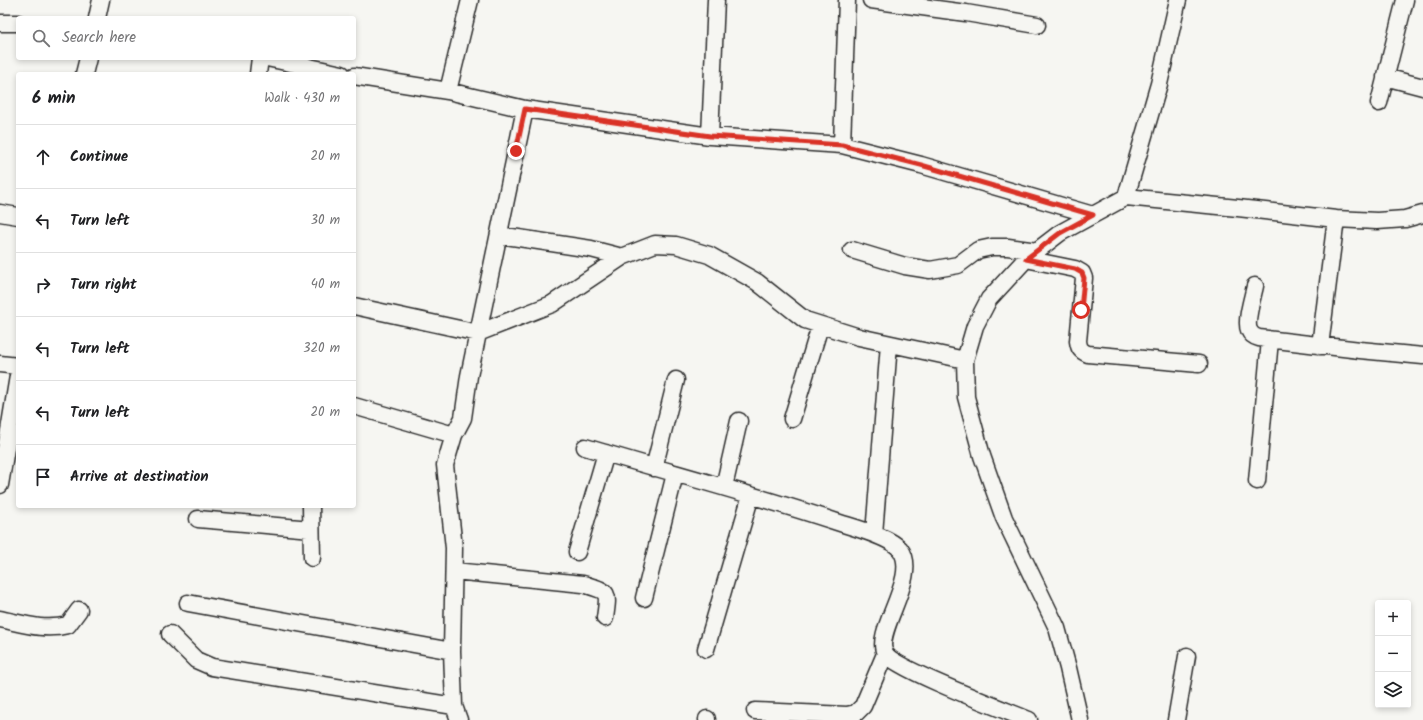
<!DOCTYPE html>
<meta charset="utf-8">
<style>
:root{--surface:#fff;--page:#f6f6f6;--text:#202124;--muted:#757577;--line:#e0e0e0}
body{margin:0;font-family:Kalam,sans-serif;background:var(--page);color:var(--text)}
.controls{position:absolute;right:12px;bottom:12px;display:grid;overflow:hidden;border-radius:4px;box-shadow:0 2px 6px #0003}
.controls button{width:36px;height:36px;display:grid;place-items:center;padding:0;border:0;border-bottom:1px solid var(--line);background:var(--surface);color:var(--text);font:20px sans-serif}
.stop{position:absolute;width:12px;height:12px;margin:-9px;border:3px solid #d93025;border-radius:50%;background:#fff}
.stop.end{background:#d93025;border-color:#fff;box-shadow:0 1px 4px #0008}
.list{margin:0;padding:0;list-style:none}
h2{display:flex;justify-content:space-between;align-items:center;height:52px;margin:0;padding:0 16px;font-size:17px}
h2 small{font-size:13px;font-weight:400;color:var(--muted)}
.list li{display:grid;grid-template-columns:26px 1fr auto;gap:12px;align-items:center;box-sizing:border-box;height:64px;padding:0 16px;border-top:1px solid var(--line)}
.list b{display:block;font-size:15px;white-space:nowrap}
.list em{font-size:13px;font-style:normal;color:var(--muted)}
.icon{flex:none;width:22px;height:22px;fill:none;stroke:currentColor;stroke-width:2;stroke-linecap:round;stroke-linejoin:round}
.map{position:relative;flex:none;width:1423px;height:720px;overflow:hidden}
.search{position:absolute;background:var(--surface);box-shadow:0 2px 6px #0003;left:16px;top:16px;width:340px;height:44px;display:flex;align-items:center;gap:10px;box-sizing:border-box;padding:0 14px;border-radius:4px;color:var(--muted);font-size:15px}
.panel{position:absolute;background:var(--surface);box-shadow:0 2px 6px #0003;left:16px;top:72px;width:340px;height:436px;border-radius:4px}
.map>svg:first-child{display:block}
</style>
<div class="map">
<svg width="1423" height="720" viewBox="0 0 1423 720">
<rect width="100%" height="100%" fill="#f6f6f2"/>
<filter id="ink" filterUnits="userSpaceOnUse"><feTurbulence type="fractalNoise" baseFrequency=".025" numOctaves="2"/><feDisplacementMap in="SourceGraphic" scale="8" xChannelSelector="R" yChannelSelector="G"/><feConvolveMatrix kernelMatrix="1 2 1 2 8 2 1 2 1" color-interpolation-filters="sRGB"/></filter>
<g filter="url(#ink)">
<g fill="none" stroke-linecap="round" stroke-linejoin="round">
<g stroke="#2b2b2b" stroke-width="19">
<path id="minor" d="M871,0l95,13 71,12
M97,18l4,-18
M0,23h18
M267,58l75,16
M84,74l4,-16
M258,74l2,-16
M354,76l94,15 77,18 185,27 132,9 79,20 172,50
M1385,77l38,10
M448,91l22,-91
M1379,103l26,-103
M710,136l6,-136
M842,145l5,-145
M1126,197l112,11 98,11 41,2 28,-2 18,-5
M0,213l18,3
M499,235l92,14 31,8
M852,250l53,16 25,4 28,-5 20,-15 14,-3h16l29,4
M1026,259l49,10 7,4 2,5 -6,63c1,8 3,10 10,13l111,10
M1255,286c-2,10 -10,35 -6,44 2,5 6,7 10,8l101,12 63,6
M354,306l124,27 74,-29 70,-47 33,-13 21,1 33,10 48,27 48,38 54,17 106,23
M1320,346l16,-127
M0,364l18,2
M354,406l100,29
M792,419l28,-93
M585,447c83,25 167,47 249,74 17,6 55,15 66,28 21,27 -27,83 -15,104 8,15 122,58 144,67
M654,468l22,-88
M1257,481l13,-141
M0,485l18,-109
M724,487l15,-66
M311,506l1,52
M198,519l113,10
M874,534l15,-190
M577,552l29,-99
M454,571l129,13c26,8 26,6 22,34
M644,598l31,-124
M188,603l264,48
M0,619c24,5 44,12 68,6l11,-15
M170,634l26,26 16,7 242,39
M706,649l45,-154
M755,711l92,4 9,-2 7,-7 22,-52
M459,720l-5,-14 -2,-55 2,-103 -9,-83 9,-30 9,-17 6,-42 56,-267
M707,720v-1
M1080,720l-12,-52 -11,-40 -53,-110 -22,-62 -16,-59 -1,-37 10,-34 14,-27 37,-40 34,-26 66,-36 33,-113 19,-84
M1176,720l11,-64"/>
</g>
<use href="#minor" stroke="#f6f6f2" stroke-width="16"/>
</g>
</g>
<g fill="none" stroke-linecap="round" stroke-linejoin="round" filter="url(#ink)">
<path stroke="#d93025" stroke-width="5" d="M516,151l9,-42 185,27 132,9 79,20 172,50 -33,18 -34,26 49,10 7,4 2,5 -3,32"/>
</g>
</svg>
<div class="controls">
<button>+</button>
<button>−</button>
<button><svg class="icon" aria-label="layers" viewBox="0 0 24 24"><path d="M12 4l9 5-9 5-9-5zM3 14l9 5 9-5"/></svg></button>
</div>
<div class="stop" style="left:1081px;top:310px"></div>
<div class="stop end" style="left:516px;top:151px"></div>
<div class="search"><svg class="icon" aria-label="search" viewBox="0 0 24 24"><circle cx="10" cy="10" r="6"/><path d="M15 15l6 6"/></svg>Search here</div>
<section class="panel">
<h2>6 min<small>Walk · 430 m</small></h2>
<ul class="list">
<li><svg class="icon" aria-label="ahead" viewBox="0 0 24 24"><path d="M12 20V5M6 11l6-6 6 6"/></svg><div><b>Continue</b></div><em>20 m</em></li>
<li><svg class="icon" aria-label="left" viewBox="0 0 24 24"><path d="M17 20v-9H6M10 6l-5 5 5 5"/></svg><div><b>Turn left</b></div><em>30 m</em></li>
<li><svg class="icon" aria-label="right" viewBox="0 0 24 24"><path d="M7 20v-9h11M14 6l5 5-5 5"/></svg><div><b>Turn right</b></div><em>40 m</em></li>
<li><svg class="icon" aria-label="left" viewBox="0 0 24 24"><path d="M17 20v-9H6M10 6l-5 5 5 5"/></svg><div><b>Turn left</b></div><em>320 m</em></li>
<li><svg class="icon" aria-label="left" viewBox="0 0 24 24"><path d="M17 20v-9H6M10 6l-5 5 5 5"/></svg><div><b>Turn left</b></div><em>20 m</em></li>
<li><svg class="icon" aria-label="arrive" viewBox="0 0 24 24"><path d="M6 21V4h12l-3 4 3 4H6"/></svg><div><b>Arrive at destination</b></div></li>
</ul>
</section>
</div>
